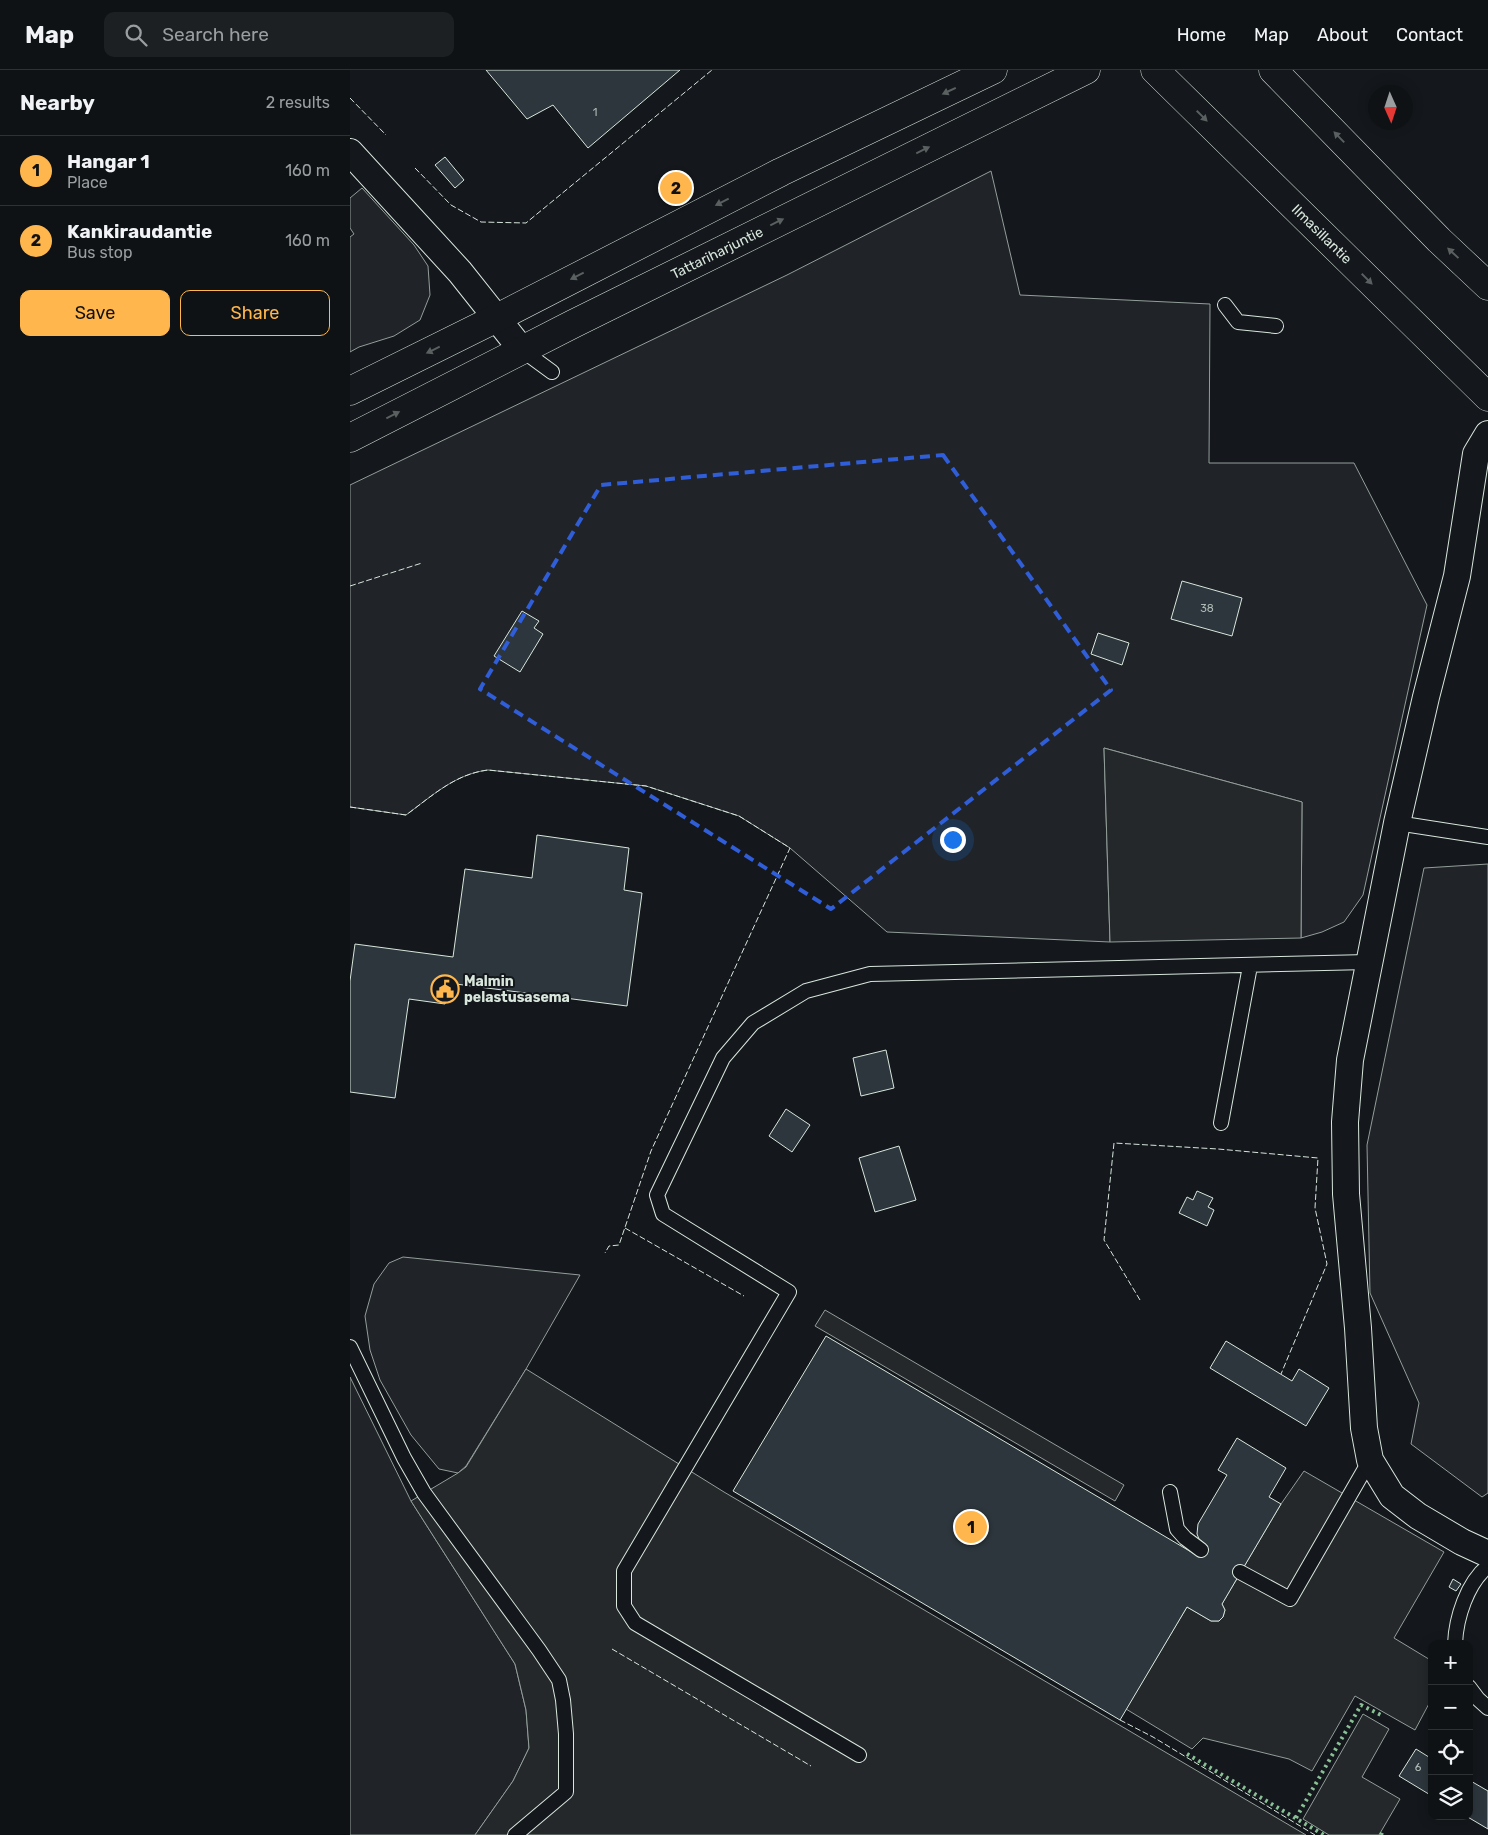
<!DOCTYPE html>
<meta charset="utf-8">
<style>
:root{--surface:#0f1215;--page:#1d2022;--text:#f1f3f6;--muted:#9b9ea0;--line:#2f3234;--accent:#ffb74d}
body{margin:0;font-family:Rubik,sans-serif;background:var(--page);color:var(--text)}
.controls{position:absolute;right:15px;bottom:15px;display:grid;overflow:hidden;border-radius:10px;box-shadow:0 2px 12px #0003}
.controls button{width:45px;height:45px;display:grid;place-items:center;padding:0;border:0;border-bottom:1px solid var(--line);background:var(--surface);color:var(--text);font:25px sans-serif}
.compass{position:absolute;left:1018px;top:15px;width:45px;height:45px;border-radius:50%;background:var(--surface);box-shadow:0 2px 12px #0003;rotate:177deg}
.you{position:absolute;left:602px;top:769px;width:18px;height:18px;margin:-12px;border:4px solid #fff;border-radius:50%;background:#1a73e8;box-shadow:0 0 0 8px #1a73e833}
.badge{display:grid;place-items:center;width:32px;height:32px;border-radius:50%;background:var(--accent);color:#111;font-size:16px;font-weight:700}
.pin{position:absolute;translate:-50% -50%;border:2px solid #fff;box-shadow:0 1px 5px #0006}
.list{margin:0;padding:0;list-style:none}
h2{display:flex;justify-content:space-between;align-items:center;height:65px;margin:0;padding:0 20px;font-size:21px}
h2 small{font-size:16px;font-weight:400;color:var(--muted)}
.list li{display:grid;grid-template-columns:32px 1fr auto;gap:15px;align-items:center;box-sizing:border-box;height:70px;padding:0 20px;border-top:1px solid var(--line)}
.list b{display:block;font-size:19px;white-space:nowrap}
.list p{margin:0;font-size:16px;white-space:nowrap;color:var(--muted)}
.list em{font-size:16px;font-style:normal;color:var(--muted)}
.actions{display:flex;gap:10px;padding:15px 20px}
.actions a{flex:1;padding:11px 0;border:1px solid var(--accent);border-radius:10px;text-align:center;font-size:18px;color:var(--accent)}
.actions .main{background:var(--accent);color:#111}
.icon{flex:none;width:28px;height:28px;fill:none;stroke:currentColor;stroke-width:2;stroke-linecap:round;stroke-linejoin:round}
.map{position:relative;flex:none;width:1138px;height:1765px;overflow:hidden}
header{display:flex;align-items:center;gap:30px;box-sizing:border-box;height:70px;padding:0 25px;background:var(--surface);border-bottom:1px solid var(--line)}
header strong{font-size:24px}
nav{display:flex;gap:28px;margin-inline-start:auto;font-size:18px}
.search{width:350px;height:45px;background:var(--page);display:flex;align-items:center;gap:12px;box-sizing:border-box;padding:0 18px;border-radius:10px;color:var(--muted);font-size:19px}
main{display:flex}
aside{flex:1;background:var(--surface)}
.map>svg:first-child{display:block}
</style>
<header>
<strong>Map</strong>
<div class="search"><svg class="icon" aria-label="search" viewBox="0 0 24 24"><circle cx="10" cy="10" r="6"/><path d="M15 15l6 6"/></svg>Search here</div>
<nav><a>Home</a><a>Map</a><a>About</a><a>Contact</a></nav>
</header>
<main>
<aside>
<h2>Nearby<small>2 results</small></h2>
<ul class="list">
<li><span class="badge">1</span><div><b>Hangar 1</b><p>Place</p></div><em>160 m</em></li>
<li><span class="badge">2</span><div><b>Kankiraudantie</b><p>Bus stop</p></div><em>160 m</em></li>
</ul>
<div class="actions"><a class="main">Save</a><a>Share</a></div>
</aside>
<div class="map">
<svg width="1138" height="1765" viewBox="0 0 1138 1765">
<rect width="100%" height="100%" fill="#14181c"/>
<path fill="#202428" stroke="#939e99" d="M641,101l29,124 190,9 -1,159h145l73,142 -64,290 -19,27 -22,10 -21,6 1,-136 -198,-54 6,194 -223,-10 -97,-84 -51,-32 -93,-30 -158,-16c-33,4 -56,26 -82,45l-56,-8v-322l437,-210z
M12,118l52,57 14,21 2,29 -10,25 -26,16 -35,11 -9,5v-115l4,-3 -4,-6v-30z
M1138,794v629l-6,4 -71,-53 8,-41 -49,-110 -3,-148 57,-277z
M53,1187l177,18 -54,94 -60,97 -8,7 -19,-4 -28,-34 -31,-55 -10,-30 -5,-34 9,-32 15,-21z
M0,1307l61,124 104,163 11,46 3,38 -16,33 -38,54h-125z"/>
<path fill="#24282b" stroke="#939e99" d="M754,678l198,54 -1,136 -191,4z
M475,1240l299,175 -9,16 -300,-175z
M176,1299l198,123 582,343h-831l38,-54 16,-33 -3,-38 -11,-46 -104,-163 47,-28 8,-6z
M954,1401l140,81 -50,86 38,23v37l-17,32 -60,-34 -43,75 -23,-12 -86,-21 -11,11 -66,-40 61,-102 24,14h8l4,-4 2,-7 -3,-6 59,-100z
M1013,1644l26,15 -27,48 38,22 -21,36h-50l-26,-16z"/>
<path fill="#2c363c" stroke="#d8e6dc" d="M136,0h194l-92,78 -35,-43 -26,14z
M95,87l19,23 -9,8 -20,-23z
M832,511l60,17 -10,38 -61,-17z
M172,541l17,10 -5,7 9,6 -23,38 -26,-16z
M748,563l31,10 -7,22 -31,-11z
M187,765l92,13 -5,42 18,3 -15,113 -179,-23 -3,21 -36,-5 -14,99 -45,-6v-111l5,-37 98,13 12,-88 67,9z
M536,980l8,38 -33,8 -8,-38z
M436,1039l24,16 -18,27 -23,-16z
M549,1076l17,54 -41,12 -16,-54z
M847,1121l16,7 -5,9 6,3 -7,16 -28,-13 8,-16 6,3z
M476,1266l372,220 7,-12 -6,-5 -2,-5 1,-10 29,-49 -9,-5 19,-32 49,30 -17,29 12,7 -59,100 3,6 -2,7 -4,4h-8l-24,-14 -67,113 -387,-229z
M876,1271l66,40 7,-12 30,19 -23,38 -96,-58z
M1103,1509l8,5 -5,7 -7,-4z
M1066,1679l16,10v37l-33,-20z
M1119,1710l19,11v38l-22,-13h3z"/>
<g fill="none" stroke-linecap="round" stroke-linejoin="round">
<g stroke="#d8e6dc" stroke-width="16">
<path id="service" d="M875,235l13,17 38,4
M172,280l30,22
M1047,753l91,14
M871,1053l29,-157
M0,1277l54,111 20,35 115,157 20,30 4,20 3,34v58l-51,43
M820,1422l7,37 8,9 16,12
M890,1502l50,27 80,-139
M1105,1574c1,-26 12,-61 33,-78
M1119,1617l9,12 10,9
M509,1685l-224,-132 -11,-17v-35l165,-279 -126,-78 -6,-19 66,-137 30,-35 53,-32 64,-17 498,-12"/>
</g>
<g stroke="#d8e6dc" stroke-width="28">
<path id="minor" d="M0,82l110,120 62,78
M1138,364l-12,20 -19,122 -31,121 -29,126 -47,237 -5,62 1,72 12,134 6,100 6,32 22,36 26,20 44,26 26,12"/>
</g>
<g stroke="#d8e6dc" stroke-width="29">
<g id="secondary">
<path id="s1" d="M805,0l333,327"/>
<path d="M923,0l166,170 49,46"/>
</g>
</g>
<g stroke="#d8e6dc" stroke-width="29">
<g id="primary">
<path d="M0,321l147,-73 284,-146 212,-102"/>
<path id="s2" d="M0,368l223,-114 513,-254"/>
</g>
</g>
<use href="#service" stroke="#14181c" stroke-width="14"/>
<use href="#minor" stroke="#14181c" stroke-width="26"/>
<use href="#secondary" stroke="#14181c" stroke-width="28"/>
<use href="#primary" stroke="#14181c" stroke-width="28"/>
<path stroke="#8ac095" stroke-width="4" stroke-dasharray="2.5 4" stroke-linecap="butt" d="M837,1684l137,81
M946,1748l65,-113 22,11
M1031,1765l2,-5"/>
<path stroke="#d8e6dc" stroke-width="1" stroke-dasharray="6 2.5" stroke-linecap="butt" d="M0,28l36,37
M65,98l36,37 30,17 45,1 186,-153
M0,516l72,-23
M0,737l56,8c26,-19 49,-41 82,-45l158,16 93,30 51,32 -139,303 -32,94 -10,1 -4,7
M275,1158l119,68
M790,1230l-36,-60 10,-97 104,6 100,9 -3,50 12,56 -46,110
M262,1579l199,117
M770,1650l33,17 162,98"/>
</g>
<defs><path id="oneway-solid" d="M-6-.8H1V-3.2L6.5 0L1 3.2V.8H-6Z" transform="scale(1.25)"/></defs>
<g fill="#59605f">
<use href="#oneway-solid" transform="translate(599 21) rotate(155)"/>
<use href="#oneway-solid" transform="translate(852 46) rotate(45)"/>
<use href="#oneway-solid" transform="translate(989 67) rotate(-134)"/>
<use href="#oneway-solid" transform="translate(573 80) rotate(-26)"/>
<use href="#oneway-solid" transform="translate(372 132) rotate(153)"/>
<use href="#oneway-solid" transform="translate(427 152) rotate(-26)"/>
<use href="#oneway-solid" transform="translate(1103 183) rotate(-137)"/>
<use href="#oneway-solid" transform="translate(227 206) rotate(153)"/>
<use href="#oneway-solid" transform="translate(1017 209) rotate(45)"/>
<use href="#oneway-solid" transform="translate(83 280) rotate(154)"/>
<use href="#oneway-solid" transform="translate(43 345) rotate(-27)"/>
</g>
<path fill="none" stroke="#305dd8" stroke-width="4" stroke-dasharray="10 6" stroke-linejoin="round" d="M593,385l168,235 -280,219 -351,-220 121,-204z"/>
<defs>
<g id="civic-ring" transform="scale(1.4375)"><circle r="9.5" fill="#14181c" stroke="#ffb74d" stroke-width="1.5"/><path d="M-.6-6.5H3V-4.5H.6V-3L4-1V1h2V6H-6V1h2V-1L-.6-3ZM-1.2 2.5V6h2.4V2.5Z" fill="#ffb74d"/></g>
</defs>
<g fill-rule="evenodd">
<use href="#civic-ring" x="95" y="919"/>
</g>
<g text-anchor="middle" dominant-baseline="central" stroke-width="4" stroke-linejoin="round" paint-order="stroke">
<g font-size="11" fill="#adbab4">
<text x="245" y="42">1</text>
<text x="857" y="538">38</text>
<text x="1068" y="1697">6</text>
</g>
<g font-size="14" fill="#d8e6dc" stroke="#14181c">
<text stroke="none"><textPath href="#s1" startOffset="234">Ilmasillantie</textPath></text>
<text stroke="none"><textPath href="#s2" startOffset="411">Tattariharjuntie</textPath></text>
</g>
<g font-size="14" font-weight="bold" fill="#d8e6dc" stroke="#14181c" text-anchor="start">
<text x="114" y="911">Malmin<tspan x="114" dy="16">pelastusasema</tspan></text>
</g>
</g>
</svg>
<div class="controls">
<button>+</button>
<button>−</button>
<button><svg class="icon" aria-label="locate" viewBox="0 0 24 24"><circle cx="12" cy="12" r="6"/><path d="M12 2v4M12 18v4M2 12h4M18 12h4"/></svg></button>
<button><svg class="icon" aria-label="layers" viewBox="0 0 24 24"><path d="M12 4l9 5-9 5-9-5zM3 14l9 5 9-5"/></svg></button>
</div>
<svg class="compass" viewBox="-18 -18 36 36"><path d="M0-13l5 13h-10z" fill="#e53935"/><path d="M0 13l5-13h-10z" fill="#9b9ea0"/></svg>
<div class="you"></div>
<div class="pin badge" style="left:621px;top:1457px">1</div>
<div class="pin badge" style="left:326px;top:118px">2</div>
</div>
</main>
